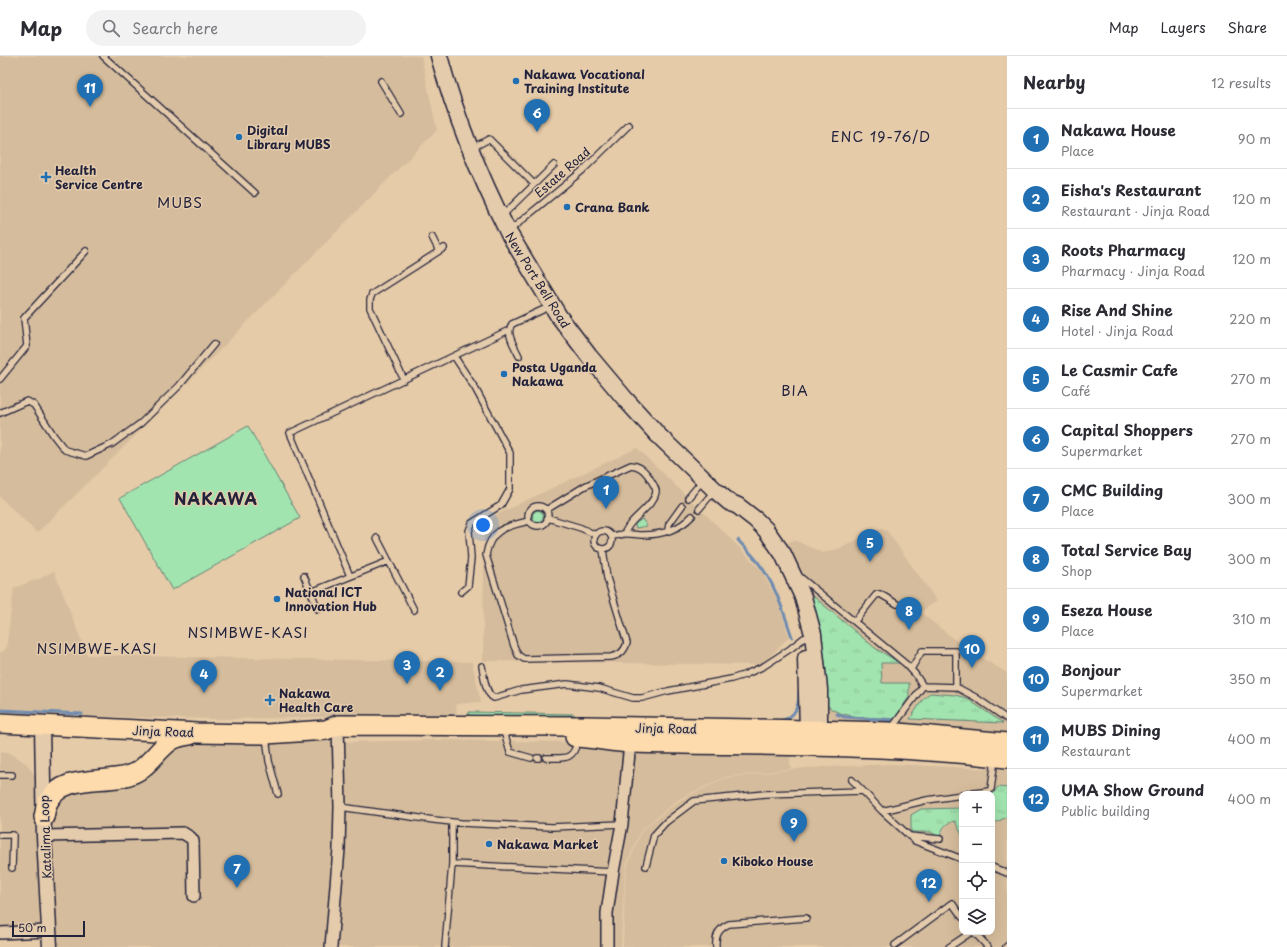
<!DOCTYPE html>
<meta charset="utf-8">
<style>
:root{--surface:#fff;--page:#f2f2f3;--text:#2b2b33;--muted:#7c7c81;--line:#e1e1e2;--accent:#1f6fb2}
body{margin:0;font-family:"Playpen Sans",sans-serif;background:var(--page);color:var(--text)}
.controls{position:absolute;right:12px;bottom:12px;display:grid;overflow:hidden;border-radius:8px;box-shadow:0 4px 16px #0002}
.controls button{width:36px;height:36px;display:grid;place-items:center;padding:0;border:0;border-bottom:1px solid var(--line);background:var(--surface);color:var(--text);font:20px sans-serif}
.scale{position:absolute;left:12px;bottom:10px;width:73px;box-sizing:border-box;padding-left:4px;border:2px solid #22223b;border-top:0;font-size:11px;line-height:14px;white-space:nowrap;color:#22223b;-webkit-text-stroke:3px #e4cbac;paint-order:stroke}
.you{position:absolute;left:483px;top:469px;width:14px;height:14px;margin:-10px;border:3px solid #fff;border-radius:50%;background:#1a73e8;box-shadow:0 0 0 6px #1a73e833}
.badge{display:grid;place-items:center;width:26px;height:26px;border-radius:50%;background:var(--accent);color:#fff;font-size:13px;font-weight:700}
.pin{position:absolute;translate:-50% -33px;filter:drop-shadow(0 1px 2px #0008)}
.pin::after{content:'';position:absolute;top:21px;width:14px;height:12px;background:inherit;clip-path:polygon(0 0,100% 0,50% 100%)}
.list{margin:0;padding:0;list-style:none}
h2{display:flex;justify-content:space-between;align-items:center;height:52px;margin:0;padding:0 16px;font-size:17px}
h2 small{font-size:13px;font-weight:400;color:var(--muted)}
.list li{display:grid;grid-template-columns:26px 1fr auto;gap:12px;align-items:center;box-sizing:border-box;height:60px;padding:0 16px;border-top:1px solid var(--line)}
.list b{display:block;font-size:15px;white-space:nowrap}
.list p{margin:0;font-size:13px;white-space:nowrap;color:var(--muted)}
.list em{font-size:13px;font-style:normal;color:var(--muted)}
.icon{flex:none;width:22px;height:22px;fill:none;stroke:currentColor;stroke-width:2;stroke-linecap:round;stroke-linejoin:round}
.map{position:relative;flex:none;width:1007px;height:891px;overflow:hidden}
header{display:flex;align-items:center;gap:24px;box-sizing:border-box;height:56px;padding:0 20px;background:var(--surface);border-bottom:1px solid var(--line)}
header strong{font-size:19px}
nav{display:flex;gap:22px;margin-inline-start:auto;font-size:14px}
.search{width:280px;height:36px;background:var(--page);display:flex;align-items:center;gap:10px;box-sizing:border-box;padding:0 14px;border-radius:22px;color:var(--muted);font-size:15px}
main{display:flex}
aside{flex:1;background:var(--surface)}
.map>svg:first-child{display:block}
</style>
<header>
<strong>Map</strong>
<div class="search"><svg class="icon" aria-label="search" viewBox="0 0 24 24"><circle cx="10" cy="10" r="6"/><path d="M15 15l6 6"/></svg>Search here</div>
<nav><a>Map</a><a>Layers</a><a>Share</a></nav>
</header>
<main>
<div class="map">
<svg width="1007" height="891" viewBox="0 0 1007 891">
<defs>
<pattern id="grass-tufts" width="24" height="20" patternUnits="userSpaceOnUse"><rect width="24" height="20" fill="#a2e4af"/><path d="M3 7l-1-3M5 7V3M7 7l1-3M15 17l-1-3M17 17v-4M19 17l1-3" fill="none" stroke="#8bc397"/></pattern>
</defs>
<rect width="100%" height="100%" fill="#e6cba8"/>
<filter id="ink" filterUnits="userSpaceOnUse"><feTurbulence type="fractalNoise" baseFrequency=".025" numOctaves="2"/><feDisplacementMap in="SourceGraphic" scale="8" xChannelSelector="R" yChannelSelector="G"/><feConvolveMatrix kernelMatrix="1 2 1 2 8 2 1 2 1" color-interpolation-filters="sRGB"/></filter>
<g filter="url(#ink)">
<path fill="#d5bc9c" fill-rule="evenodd" d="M0,0h421l16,74 -316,320 -84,83 -37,-36z
M637,392l93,90 31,32 17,32 11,35 -27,28 -279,-4 1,-140 47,-23z
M881,472l6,3 50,70 -17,11 44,35 43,26v64l-165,-12 -8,-4 -6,-7 -2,-12v-25l-3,-32 -6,-27 -35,-73 12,-5 29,13 18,-5z
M54,515l33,84 385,7 9,40 -25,2 1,16 -117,-4 -49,2 -74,1 -102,-2 -115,-5v-59l6,-4 8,-61 27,-10z
M263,683l83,3 90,-2 132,2 221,10 2,17 -66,8 -46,22 -38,31 -15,36 -2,22 -3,59h-565l-8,-134 9,-18 83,-14 21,-30 12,-10z
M0,696h9l18,12 8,12 5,152 -40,1z
M893,708l114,6v177h-384l2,-61 2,-19 15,-37 38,-30 45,-22 80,-10zM962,738h30v138h-30z"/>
<path fill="url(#grass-tufts)" stroke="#628375" d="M532.5 460a5.5 5.5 0 1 1 11 0a5.5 5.5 0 1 1-11 0Z
M642,463l5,7 -11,2 -1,-4z
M807,535l68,57 25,15h-19l1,20h27v14l-15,22c-17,-2 -52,0 -65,-12 -7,-6 -3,-22 -3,-30 -1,-30 -9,-58 -19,-86z
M930,637l25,2 11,3 37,25 -93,-4 13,-20z
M469,656l105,2 3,9 -109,-3z
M998,731l9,1v29l-15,7v-29z
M962,752v27l-7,-14c-10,2 -13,7 -15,16l-10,-5h-19v-17l10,-6z"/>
<path fill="#a2e4af" stroke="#628375" d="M248,370l52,92 -128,72 -52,-92z"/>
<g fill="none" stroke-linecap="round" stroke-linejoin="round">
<path stroke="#6f8cb0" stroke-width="3" d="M738,484c6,7 13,13 19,21 18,22 26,49 35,76
M0,654l82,4
M837,658l8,3 49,3
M779,665c17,-3 20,-15 20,-30"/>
<g stroke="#22223b" stroke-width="8">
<path id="service" d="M103,0l152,137
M381,25l20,33
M472,92l17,-9 45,45
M502,160l52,-51
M509,175l73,-60 47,-46
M432,181l7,14
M454,300l21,32 35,65v36l-9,16 -29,18 -3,8 2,27 -3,28 -7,6
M519,300c-4,-9 -14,-23 -7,-32l39,-18
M0,323l27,-33 -3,-28 62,-67
M404,324l-34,-72v-8l2,-6 72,-46
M0,357l27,-12 7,4 20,31 11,14 21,6 26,-12 29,-21 38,-37 35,-42
M688,442l15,-18
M528 460a10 10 0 1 1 20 0a10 10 0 1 1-20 0Z
M699,453l16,-19
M546,454l39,-24 46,-21c9,1 13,5 18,12 2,4 7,10 7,14 0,11 -19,24 -25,32 -3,3 -5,7 -7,11
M548,462l33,10 15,7
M529,465c-22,5 -39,8 -43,34l28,91 4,9 6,4 87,-2c9,-2 13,-5 16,-14l-20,-65 -4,-29
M668,474l1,-6 13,-18
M594 484a9 9 0 1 1 18 0a9 9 0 1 1-18 0Z
M611,480c4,0 8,-1 12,-2 6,-1 13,1 19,1 19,0 37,-5 50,-19
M377,482l37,72
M304,520l14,33
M350,520l-60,-143 219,-103
M799,520l108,89 8,9 8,12 33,1 19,10 32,22
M311,536l78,-31
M855,565l21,-26 4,-1 17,10
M482,610c2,9 3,28 12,32l27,-8 46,-6 32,4 34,10h9l26,-7 63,-12 13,-4 20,-9 26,-17 14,-11
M911,613l11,-18h34v36
M891,673l32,-43
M505,679l5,17 21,6
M266,680l3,25 9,33
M537,702h2
M546,702c17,0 28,3 31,-17
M0,719h12
M852,724l11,11
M967,738l22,-3 2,-2 4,-30
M962,739l-35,5 -45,11 33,30 47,18
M340,751l94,13 27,3 91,4 70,-3
M452,766v42l161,8
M0,779h13l-1,33
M909,780l31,3
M646,810l8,-31 12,-13 28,-21 71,-7 98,-3 19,20
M992,811l15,6
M895,889l57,-42 10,14
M445,891l7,-83
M716,891c-1,-11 2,-18 13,-23l77,-6
M949,891l21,-14 4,-1 14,15
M1006,891l1,-1"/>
</g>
<g stroke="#22223b" stroke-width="14">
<path id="minor" d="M44,780l139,-3 8,5 2,3 1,55
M0,877l49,-2
M331,891l8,-98 1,-42 -2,-82
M607,891v-34l6,-41 9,-48 8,-81"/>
</g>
<g stroke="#22223b" stroke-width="17">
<path id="tertiary" d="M42,670l2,110 6,111"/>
</g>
<g stroke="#22223b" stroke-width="19">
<path id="secondary" d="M439,0c17,62 40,119 69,176l50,83 31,41 37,44 32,35 57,55 14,12 9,4 18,14 10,10 17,24 20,43 10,37 6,55v41l6,10
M801,683l7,-9 -2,-72"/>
</g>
<g stroke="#22223b" stroke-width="22">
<path id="trunk" d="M0,667l197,10 69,1 60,-4 12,-5 246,1 224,4 80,2 119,11
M575,681c19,1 38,5 57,6 125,3 251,0 375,15
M44,761c1,-5 2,-11 4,-15 17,-32 64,-15 90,-31 13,-8 22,-24 34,-31 5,-3 12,-4 18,-5"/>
</g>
<use href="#service" stroke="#e4cbac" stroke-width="5.5"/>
<use href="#minor" stroke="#e4cbac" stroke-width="11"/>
<use href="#tertiary" stroke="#e4cbac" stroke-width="14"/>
<use href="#secondary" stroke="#e4cbac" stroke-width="16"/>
<use href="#trunk" stroke="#fddbac" stroke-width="19"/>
</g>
</g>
<g fill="#1f6fb2" stroke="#e4cbac" stroke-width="1.5">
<circle cx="516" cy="25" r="4"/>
<circle cx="239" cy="81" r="4"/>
<path d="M44 115h4v4h4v4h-4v4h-4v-4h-4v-4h4z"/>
<circle cx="567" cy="151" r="4"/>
<circle cx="504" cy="318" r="4"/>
<circle cx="277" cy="543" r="4"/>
<path d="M268 638h4v4h4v4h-4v4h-4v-4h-4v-4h4z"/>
<circle cx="489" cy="788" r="4"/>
<circle cx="724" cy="805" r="4"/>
</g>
<g text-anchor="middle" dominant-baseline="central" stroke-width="3" stroke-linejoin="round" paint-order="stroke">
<g font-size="12" font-weight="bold" fill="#22223b" stroke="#e4cbac" text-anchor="start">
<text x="524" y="18">Nakawa Vocational<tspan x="524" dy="14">Training Institute</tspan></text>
<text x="247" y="74">Digital<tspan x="247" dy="14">Library MUBS</tspan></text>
<text x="55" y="114">Health<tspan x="55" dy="14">Service Centre</tspan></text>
<text x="575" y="151">Crana Bank</text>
<text x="512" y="311">Posta Uganda<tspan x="512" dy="14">Nakawa</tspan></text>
<text x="285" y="536">National ICT<tspan x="285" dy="14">Innovation Hub</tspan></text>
<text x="279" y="637">Nakawa<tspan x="279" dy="14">Health Care</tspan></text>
<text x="497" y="788">Nakawa Market</text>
<text x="732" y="805">Kiboko House</text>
</g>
<g font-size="12" fill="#22223b" stroke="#e4cbac">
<text transform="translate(562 116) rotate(-41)">Estate Road</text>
<text transform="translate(538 224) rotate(58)">New Port Bell Road</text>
<text transform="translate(666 672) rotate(1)">Jinja Road</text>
<text transform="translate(163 675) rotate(2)">Jinja Road</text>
<text transform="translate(45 781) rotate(-92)">Katalima Loop</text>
</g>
<g font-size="14" letter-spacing="1" fill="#22223b" stroke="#e4cbac">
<text x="881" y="80">ENC 19-76/D</text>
<text x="180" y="146">MUBS</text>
<text x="795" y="334">BIA</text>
<text x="248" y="576">NSIMBWE-KASI</text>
<text x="97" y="592">NSIMBWE-KASI</text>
</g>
<g font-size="16" font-weight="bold" letter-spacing="1" fill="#22223b" stroke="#e4cbac">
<text x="216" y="442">NAKAWA</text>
</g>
</g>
</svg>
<div class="controls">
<button>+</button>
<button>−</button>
<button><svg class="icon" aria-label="locate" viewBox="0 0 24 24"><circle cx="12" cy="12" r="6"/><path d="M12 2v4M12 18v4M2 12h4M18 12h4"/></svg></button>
<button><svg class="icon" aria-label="layers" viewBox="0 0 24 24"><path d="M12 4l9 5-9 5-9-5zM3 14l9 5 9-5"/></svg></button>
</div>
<div class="scale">50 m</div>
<div class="you"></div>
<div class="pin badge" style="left:606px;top:453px">1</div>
<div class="pin badge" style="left:440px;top:635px">2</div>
<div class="pin badge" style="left:407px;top:628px">3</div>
<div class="pin badge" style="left:204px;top:637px">4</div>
<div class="pin badge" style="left:870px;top:506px">5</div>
<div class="pin badge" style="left:537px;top:76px">6</div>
<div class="pin badge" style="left:237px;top:832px">7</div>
<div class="pin badge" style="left:909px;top:574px">8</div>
<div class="pin badge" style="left:794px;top:786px">9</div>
<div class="pin badge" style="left:972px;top:612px">10</div>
<div class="pin badge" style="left:90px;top:51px">11</div>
<div class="pin badge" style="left:929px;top:846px">12</div>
</div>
<aside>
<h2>Nearby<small>12 results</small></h2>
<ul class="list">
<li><span class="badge">1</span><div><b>Nakawa House</b><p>Place</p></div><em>90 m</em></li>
<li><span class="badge">2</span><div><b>Eisha's Restaurant</b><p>Restaurant · Jinja Road</p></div><em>120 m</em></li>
<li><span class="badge">3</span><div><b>Roots Pharmacy</b><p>Pharmacy · Jinja Road</p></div><em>120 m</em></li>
<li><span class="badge">4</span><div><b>Rise And Shine</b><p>Hotel · Jinja Road</p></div><em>220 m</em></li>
<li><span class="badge">5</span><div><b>Le Casmir Cafe</b><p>Café</p></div><em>270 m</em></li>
<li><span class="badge">6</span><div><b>Capital Shoppers</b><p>Supermarket</p></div><em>270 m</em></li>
<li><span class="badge">7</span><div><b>CMC Building</b><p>Place</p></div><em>300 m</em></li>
<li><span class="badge">8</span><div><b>Total Service Bay</b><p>Shop</p></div><em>300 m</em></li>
<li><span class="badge">9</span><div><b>Eseza House</b><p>Place</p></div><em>310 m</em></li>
<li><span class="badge">10</span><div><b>Bonjour</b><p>Supermarket</p></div><em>350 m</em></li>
<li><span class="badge">11</span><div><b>MUBS Dining</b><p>Restaurant</p></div><em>400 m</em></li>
<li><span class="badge">12</span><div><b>UMA Show Ground</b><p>Public building</p></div><em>400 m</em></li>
</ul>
</aside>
</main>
